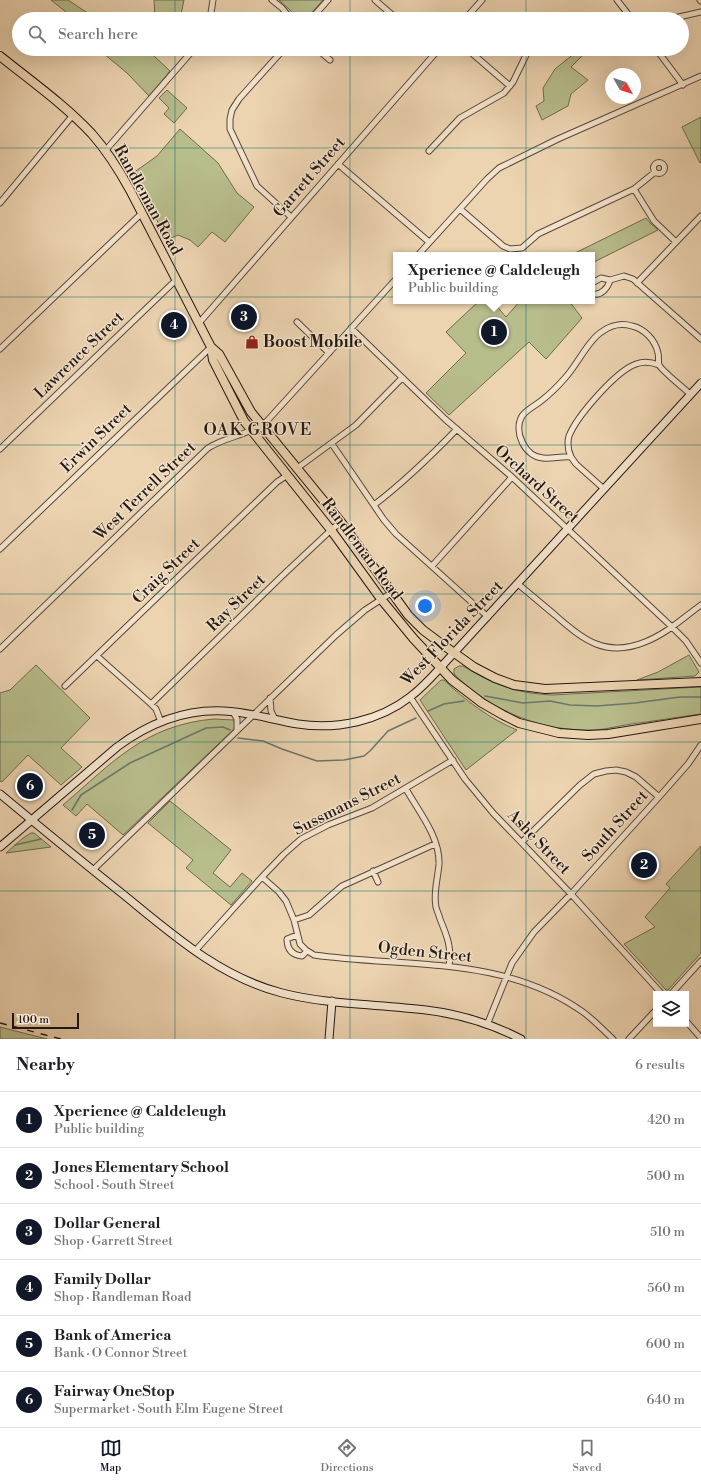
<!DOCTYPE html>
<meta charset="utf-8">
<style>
:root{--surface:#fff;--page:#f2f2f2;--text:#202124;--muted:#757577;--line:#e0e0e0;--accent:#111827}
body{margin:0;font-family:"Libre Bodoni",serif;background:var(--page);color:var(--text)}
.controls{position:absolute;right:12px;bottom:12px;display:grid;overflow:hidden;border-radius:0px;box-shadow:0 4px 16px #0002}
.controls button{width:36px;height:36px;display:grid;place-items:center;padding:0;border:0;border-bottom:1px solid var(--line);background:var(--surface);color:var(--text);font:20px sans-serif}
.compass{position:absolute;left:605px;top:68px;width:36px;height:36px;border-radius:50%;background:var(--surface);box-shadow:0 4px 16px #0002;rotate:129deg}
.scale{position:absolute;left:12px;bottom:10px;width:67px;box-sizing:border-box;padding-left:4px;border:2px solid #231813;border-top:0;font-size:11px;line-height:14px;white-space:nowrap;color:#231813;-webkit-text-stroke:3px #f3e3cc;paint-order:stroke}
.you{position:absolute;left:425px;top:606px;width:14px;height:14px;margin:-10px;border:3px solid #fff;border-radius:50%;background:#1a73e8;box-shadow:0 0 0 6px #1a73e833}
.badge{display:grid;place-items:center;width:26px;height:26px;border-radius:50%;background:var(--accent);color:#fff;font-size:13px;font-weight:700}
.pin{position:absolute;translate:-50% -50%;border:2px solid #fff;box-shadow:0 1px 4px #0006}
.popup{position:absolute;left:393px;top:252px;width:202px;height:52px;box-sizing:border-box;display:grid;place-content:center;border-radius:0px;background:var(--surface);filter:drop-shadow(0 1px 3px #0005);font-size:13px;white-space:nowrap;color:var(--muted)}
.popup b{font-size:15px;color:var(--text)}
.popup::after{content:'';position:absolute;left:50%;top:100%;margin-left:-8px;border:8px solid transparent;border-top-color:var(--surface)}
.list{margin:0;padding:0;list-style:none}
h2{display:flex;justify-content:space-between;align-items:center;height:52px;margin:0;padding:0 16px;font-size:17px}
h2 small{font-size:13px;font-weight:400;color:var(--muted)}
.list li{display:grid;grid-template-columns:26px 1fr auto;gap:12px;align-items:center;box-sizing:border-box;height:56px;padding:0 16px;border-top:1px solid var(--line)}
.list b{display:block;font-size:15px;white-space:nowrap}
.list p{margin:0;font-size:13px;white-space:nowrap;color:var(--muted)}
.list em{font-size:13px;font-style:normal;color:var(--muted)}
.icon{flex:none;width:22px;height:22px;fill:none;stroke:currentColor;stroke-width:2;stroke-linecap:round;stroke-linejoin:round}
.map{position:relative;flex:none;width:701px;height:1039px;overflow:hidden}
.search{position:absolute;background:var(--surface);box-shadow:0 4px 16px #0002;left:12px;right:12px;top:12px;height:44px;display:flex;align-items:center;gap:10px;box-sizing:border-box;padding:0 14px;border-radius:22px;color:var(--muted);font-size:15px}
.sheet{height:388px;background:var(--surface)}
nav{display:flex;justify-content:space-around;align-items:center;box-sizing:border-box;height:56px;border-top:1px solid var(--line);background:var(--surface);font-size:11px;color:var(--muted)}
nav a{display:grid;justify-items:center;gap:2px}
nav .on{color:var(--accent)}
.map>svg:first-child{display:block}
</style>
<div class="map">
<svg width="701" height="1039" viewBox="0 0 701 1039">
<rect width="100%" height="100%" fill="#edd4b1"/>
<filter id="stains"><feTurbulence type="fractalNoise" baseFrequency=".005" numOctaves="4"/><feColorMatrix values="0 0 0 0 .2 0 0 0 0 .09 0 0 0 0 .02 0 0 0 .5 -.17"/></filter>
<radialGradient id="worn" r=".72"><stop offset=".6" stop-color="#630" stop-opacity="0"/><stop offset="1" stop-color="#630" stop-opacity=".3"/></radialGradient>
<path fill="#b8bd8c" stroke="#6e6a50" d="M51,0h17l21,14 4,5h-31l-1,-1 5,-6z
M154,0h30l-4,19h-25z
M279,0h44l-17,19h-10l-6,-9z
M98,49h60l-5,6 17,16 -21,25 -22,-23z
M580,49h9l-18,18 17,13 -17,14 -3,12 -26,14 -6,-14 8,-5 -1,-13 12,-19z
M167,90l20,18 -13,15 -10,-9 5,-6 -10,-10z
M701,117v45l-1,1 -18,-36z
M180,129l38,34 19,30 17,14 -29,35 -13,-10 -14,15 -8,-7 -12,-5 -11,5 -34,-67 24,-17z
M646,218l4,5 8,7 -66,33v-8h-21z
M479,301c17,0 17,5 27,16l14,-16h49l13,17 -36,41 -17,-17 -80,73 -23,-22 40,-40 -20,-21z
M689,655l10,17 -4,4 -58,4 21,-8z
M36,665l54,53 -29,30 21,19 -21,18 -33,-30 -26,27 -2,-1v-88l10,-3z
M459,666h4c32,19 51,27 89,29l148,-8 1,1v26c-23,3 -46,7 -70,10 -12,2 -24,5 -36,6 -53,2 -104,-19 -141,-56v-5z
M441,680h3c21,20 46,39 73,50l-51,40 -46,-70z
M214,719l20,1 1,7 -2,3 -110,105 -36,-31 -11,12 -13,-11c50,-43 82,-80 151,-86z
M170,801l61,49 -18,23 17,14 12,-14 10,8 -21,24 -45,-37 7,-8 -45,-37z
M31,833h3l17,14 -45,6 17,-15z
M701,846v107l-33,37h-2l-42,-46 31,-17 -10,-10 25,-29 -4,-4z
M0,1027l47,12h-47z"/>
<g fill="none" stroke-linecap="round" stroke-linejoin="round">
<path stroke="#6a786e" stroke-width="1.5" d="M485,696l38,7 27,-2 20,4 27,1 38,-3 45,-6h21
M428,711l16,-7 20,-3
M238,738l25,3 19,8 35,12 27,-1 20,-4 6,-5 18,-20 28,-13
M72,810l9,-15 49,-32 76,-35 17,-1 7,3
M15,845l26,-6"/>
<g stroke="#56473a" stroke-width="7">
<path id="street" d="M272,0l10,8 9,11
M375,0l22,19
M617,0l15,19
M700,0l1,1
M210,19l3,-19
M311,19l17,-19
M465,19l17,-19
M670,19l31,-7
M284,49l-45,50 -7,11 -2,9v10l27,57 34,31
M317,49l13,11
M467,49l43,37
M656,49l27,36
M105,151l89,-102
M429,151l31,-33 44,-25 9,-11 16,-33
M653.5 168a5.5 5.5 0 1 1 11 0a5.5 5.5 0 1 1-11 0Z
M338,164l91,78
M634,189l20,32 22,21
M0,203l73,-88
M460,209l43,37 7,3 12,-1 16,-14 96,-45 21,-17
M418,255l69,-76 12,-11 59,-29 143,-63
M592,283l9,-5 9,2 14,-4 9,3 68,60
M637,283l64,-67
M592,294c9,2 16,-6 18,-14
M297,322l32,31
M199,323l240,-274
M351,328l94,91 67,58 160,150 14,14 15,22
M0,349l142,-136
M332,444l52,76 12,14 92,83
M0,449l177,-170
M571,457c-3,-7 -4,-14 -2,-21 8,-20 47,-65 67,-72 8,-3 15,-2 23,1
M296,469l60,-44 46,-47
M604,489l-28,-25 -5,-7c-9,-1 -19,2 -28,1 -18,-1 -30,-26 -21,-42 4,-6 14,-11 19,-15 9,-7 17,-15 24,-23 12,-13 24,-39 38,-47 8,-6 19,-8 29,-5 13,3 23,14 26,27 1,4 0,9 1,12 3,6 26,24 31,29
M374,505c30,-23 56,-48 83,-76
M0,549l211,-202
M432,566l80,-89
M518,584c12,10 25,21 37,31 28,25 51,43 90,27 21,-8 38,-24 56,-37
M0,649l208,-201c19,-12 42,-13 59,-27l129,-142
M97,656l54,48 5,5 5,13
M65,686l212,-204 9,-6
M410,697l55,82 28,34 78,81 91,100
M270,698l1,13 4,8
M151,704l131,-128 49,-46 10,-8
M233,712l4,7v11
M406,789c13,23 34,48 33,75 -1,14 -6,29 -3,43 1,4 3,8 4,12 7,17 12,29 9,47
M522,842l58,-57 14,-11 12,-3 10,-1 10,2 10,5 23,20
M93,870l243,-235 29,-25 26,-17
M373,871l5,11
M262,877l17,15 7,9 8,19 6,24 6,6 8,5c92,13 189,0 269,57 11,8 20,18 30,27
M294,920l15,-5 33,-29 93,-42
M297,935l-10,4c0,10 5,16 15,17l5,-5
M195,951l67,-74 22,-23 17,-15 27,-14 44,-17 81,-48
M671,994l30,-33
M686,1021l15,17
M487,1025l25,-62 22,-31 37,-38 88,-97 29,-33 13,-19
M629,1039l27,-29"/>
</g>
<g stroke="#231813" stroke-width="9">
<path id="secondary" d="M0,794c41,34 82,68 124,101 49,40 96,82 158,98 47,12 96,11 144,17 32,4 66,14 95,29
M0,847l117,-100c31,-23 67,-38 107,-36 25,1 49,9 74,13 39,6 81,-3 112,-27 12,-9 21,-19 31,-30l260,-284
M329,1039l3,-38"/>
</g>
<g stroke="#231813" stroke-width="10">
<path id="primary" d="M0,56c31,25 65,49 92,78 15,17 27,36 38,56l81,157 2,13 31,61 87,109 50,69 32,39 39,42 30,23 21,12 16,8 40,10 29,2 20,-1 93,-15
M211,347l8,7 32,58 90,110 67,93 15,15 16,12 35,25 21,11 19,7 31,4 156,-7"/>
</g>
<use href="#street" stroke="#f3e3cc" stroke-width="5"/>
<use href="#secondary" stroke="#f3e3cc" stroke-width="7"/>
<use href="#primary" stroke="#edd4b1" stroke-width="8"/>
<path stroke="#231813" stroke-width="1.5" stroke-dasharray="7 7" stroke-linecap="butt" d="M0,1023l61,16"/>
</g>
<path fill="none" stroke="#0f766e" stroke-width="1" stroke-opacity="0.55" d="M175,0v19M350,0v19M526,0v19M175,49v990M350,49v990M526,49v990M0,148h701M0,297h701M0,445h701M0,594h701M0,742h701M0,891h701"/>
<defs>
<g id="shop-bare" transform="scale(1.08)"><path d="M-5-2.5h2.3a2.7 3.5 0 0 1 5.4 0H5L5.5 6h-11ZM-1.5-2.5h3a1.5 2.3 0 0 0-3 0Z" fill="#8f2418" stroke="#f3e3cc" stroke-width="2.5" paint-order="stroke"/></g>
</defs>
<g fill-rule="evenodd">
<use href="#shop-bare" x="252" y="342"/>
</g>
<g text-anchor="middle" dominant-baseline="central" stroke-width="3" stroke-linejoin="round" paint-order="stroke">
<g font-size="16" fill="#231813" stroke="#f3e3cc">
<text transform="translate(309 177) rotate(-49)">Garrett Street</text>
<text transform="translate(148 200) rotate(61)">Randleman Road</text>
<text transform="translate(79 355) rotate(-44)">Lawrence Street</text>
<text transform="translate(96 438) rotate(-44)">Erwin Street</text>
<text transform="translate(537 484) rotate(42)">Orchard Street</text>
<text transform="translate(145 491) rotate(-44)">West Terrell Street</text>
<text transform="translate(362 549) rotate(53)">Randleman Road</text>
<text transform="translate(166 571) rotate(-44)">Craig Street</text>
<text transform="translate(236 603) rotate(-44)">Ray Street</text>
<text transform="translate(452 633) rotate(-46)">West Florida Street</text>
<text transform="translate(347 804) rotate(-27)">Sussmans Street</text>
<text transform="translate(615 826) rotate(-48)">South Street</text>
<text transform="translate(539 842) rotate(46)">Ashe Street</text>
<text transform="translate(425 952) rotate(6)">Ogden Street</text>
</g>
<g font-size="16" font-weight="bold" fill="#231813" stroke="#f3e3cc" text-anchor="start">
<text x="263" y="342">Boost Mobile</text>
</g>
<g font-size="17" letter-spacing="1" fill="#231813" stroke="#f3e3cc">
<text x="258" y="430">OAK GROVE</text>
</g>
</g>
<rect width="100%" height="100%" filter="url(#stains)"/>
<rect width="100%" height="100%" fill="url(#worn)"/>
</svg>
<div class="controls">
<button><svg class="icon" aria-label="layers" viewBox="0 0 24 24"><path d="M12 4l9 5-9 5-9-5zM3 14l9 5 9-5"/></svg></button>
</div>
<svg class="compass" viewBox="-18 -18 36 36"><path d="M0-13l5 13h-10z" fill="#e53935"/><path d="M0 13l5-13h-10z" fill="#757577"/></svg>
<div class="scale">100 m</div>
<div class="you"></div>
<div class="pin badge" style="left:494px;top:332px">1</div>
<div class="popup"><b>Xperience @ Caldcleugh</b>Public building</div>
<div class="pin badge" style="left:644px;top:865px">2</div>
<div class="pin badge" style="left:244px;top:317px">3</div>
<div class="pin badge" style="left:174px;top:325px">4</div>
<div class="pin badge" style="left:92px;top:835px">5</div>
<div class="pin badge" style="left:30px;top:786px">6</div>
<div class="search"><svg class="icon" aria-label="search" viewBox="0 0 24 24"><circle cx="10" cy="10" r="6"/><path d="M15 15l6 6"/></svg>Search here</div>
</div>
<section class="sheet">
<h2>Nearby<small>6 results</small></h2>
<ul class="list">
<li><span class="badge">1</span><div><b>Xperience @ Caldcleugh</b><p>Public building</p></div><em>420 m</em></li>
<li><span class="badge">2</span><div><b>Jones Elementary School</b><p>School · South Street</p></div><em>500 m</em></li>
<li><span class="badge">3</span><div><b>Dollar General</b><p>Shop · Garrett Street</p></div><em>510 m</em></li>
<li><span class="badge">4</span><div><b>Family Dollar</b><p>Shop · Randleman Road</p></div><em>560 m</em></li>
<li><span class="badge">5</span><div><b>Bank of America</b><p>Bank · O Connor Street</p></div><em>600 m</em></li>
<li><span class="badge">6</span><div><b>Fairway OneStop</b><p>Supermarket · South Elm Eugene Street</p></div><em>640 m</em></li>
</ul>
</section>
<nav>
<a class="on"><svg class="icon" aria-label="map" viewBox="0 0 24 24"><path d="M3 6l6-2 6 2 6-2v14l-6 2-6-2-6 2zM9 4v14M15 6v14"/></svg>Map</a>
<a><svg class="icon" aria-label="directions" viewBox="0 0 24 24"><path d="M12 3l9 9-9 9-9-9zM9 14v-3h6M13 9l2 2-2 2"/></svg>Directions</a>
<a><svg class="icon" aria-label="saved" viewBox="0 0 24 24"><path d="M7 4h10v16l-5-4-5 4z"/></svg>Saved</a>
</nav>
